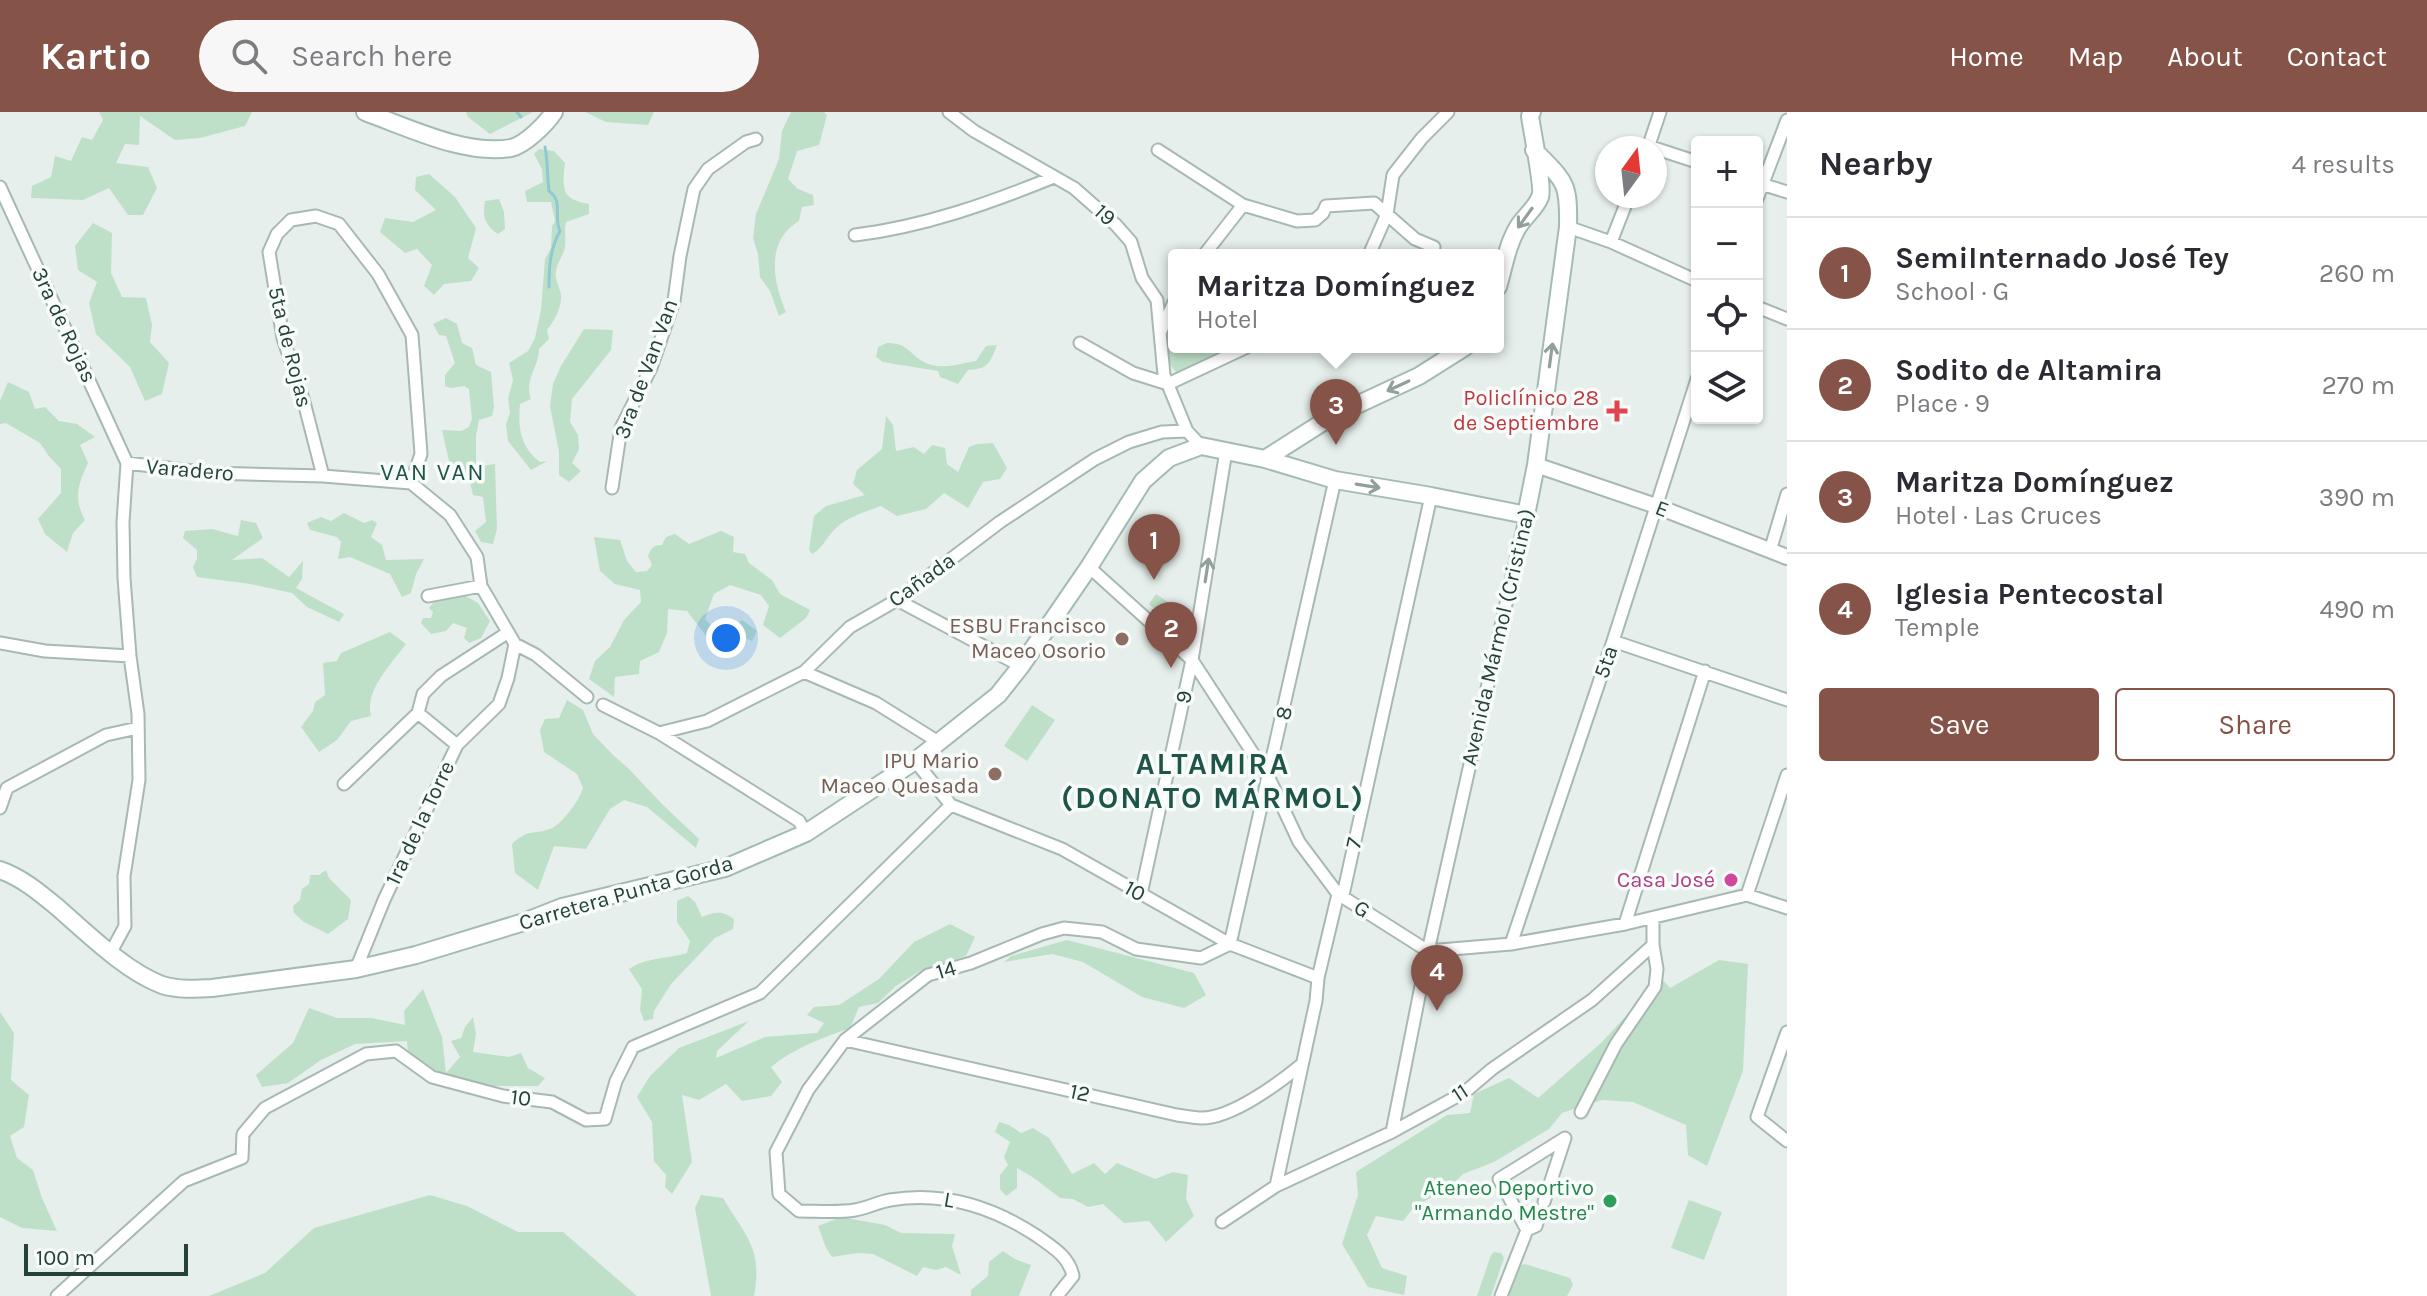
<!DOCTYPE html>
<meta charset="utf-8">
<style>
:root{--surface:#fff;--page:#f7f7f7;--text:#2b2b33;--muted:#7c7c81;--line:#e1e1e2;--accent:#855347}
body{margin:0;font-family:Karla,sans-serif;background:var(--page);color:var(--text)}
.controls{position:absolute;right:24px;top:24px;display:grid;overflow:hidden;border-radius:8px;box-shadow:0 2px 6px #0004}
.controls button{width:72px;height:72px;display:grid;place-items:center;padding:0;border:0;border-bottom:2px solid var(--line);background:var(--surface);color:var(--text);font:40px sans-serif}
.compass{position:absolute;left:1595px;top:24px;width:72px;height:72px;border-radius:50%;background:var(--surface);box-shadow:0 2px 6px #0004;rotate:15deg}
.scale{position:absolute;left:24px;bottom:20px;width:164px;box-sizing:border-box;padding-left:8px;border:4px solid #24423a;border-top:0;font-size:22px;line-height:28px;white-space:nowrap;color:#24423a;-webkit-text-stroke:6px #f7fbf9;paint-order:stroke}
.you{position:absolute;left:726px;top:526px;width:28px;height:28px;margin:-20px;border:6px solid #fff;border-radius:50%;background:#1a73e8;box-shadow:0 0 0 12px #1a73e833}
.badge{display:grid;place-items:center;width:52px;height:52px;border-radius:50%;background:var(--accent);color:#fff;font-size:26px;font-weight:700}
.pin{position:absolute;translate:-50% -66px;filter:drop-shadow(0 2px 4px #0008)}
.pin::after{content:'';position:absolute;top:42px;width:28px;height:24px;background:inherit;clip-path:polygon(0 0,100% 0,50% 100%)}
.popup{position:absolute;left:1168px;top:137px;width:336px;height:104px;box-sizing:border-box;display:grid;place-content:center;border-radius:8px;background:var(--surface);filter:drop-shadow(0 2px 6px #0005);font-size:26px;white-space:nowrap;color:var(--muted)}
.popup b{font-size:30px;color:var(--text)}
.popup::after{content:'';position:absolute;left:50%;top:100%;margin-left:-16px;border:16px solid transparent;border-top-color:var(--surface)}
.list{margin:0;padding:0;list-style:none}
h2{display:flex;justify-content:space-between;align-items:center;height:104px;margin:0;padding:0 32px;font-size:34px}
h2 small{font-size:26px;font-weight:400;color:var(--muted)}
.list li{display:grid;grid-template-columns:52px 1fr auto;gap:24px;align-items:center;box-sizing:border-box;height:112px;padding:0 32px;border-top:2px solid var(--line)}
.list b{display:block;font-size:30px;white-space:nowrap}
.list p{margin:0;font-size:26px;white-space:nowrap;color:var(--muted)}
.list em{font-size:26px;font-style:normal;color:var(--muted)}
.actions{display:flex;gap:16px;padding:24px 32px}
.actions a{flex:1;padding:18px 0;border:2px solid var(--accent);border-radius:8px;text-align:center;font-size:28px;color:var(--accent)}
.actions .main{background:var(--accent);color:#fff}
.icon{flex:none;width:44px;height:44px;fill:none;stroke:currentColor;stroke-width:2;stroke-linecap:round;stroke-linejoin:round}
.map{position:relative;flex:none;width:1787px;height:1184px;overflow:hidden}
header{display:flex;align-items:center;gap:48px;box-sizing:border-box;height:112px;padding:0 40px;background:var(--accent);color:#fff}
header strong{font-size:38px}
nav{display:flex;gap:44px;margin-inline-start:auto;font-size:28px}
.search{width:560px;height:72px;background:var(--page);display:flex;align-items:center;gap:20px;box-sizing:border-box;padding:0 28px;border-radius:44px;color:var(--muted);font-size:30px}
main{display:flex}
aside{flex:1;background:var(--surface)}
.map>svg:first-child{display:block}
</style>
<header>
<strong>Kartio</strong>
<div class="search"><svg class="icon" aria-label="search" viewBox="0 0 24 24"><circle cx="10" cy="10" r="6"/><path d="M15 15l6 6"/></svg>Search here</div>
<nav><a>Home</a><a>Map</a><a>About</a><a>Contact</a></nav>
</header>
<main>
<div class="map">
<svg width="1787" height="1184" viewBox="0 0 1787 1184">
<rect width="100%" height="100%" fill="#e6efeb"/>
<path fill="#bfe0c8" d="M99,0h153l-7,14 -45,12 -25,2 -35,-24 -1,29 -14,-1 -9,19 32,4 9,21 -14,27h-15l-19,-27 -26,12 -52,-2 1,-12 19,-9 4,-21 16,5 11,-24 10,3 11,-20z
M466,0h67l-43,22 -22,-17z
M585,0h69l-6,13 -42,-3z
M791,0h33l3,3 -8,30 -22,6 -9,28 10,10 15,6 1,10 -12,2 -3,14c-34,20 -26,61 -13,91l-7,4 -9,-25 -10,-14 -2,-23 -5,-16 3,-24 23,-55 3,-28z
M539,37l15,2 11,12c-3,25 -4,37 24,41v10l-23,8c-2,9 0,17 -1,25 -2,9 -8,16 -9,24 -2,9 4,16 5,24 1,13 -7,26 -14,35l2,9 -10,10c0,18 -15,30 -8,50l-11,5c-2,24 0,42 20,58l7,-1 -16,9 -23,-29 -2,-17 4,-11 -2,-14 5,-19 -4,-17 19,-12 7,-13 6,-28 4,-51 6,-11 1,-22 3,-5 -4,-19h-24l-2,-11 18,-9 -1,-13 -8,-15z
M429,62l26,23 21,31 -8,30 11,10 -8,13 -27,3 -10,11 -10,-9 8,-21 -15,-16 -12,4 -25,-21 5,-14 28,4 23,-12 -21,-20 1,-13z
M499,87l5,13 1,17 -7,5c-13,-9 -16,-17 -13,-33z
M93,111l19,10 -1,40 11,24 24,1 6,27 -2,17 19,21 -7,31 -17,7 -15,-34 -34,-33 -7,-31 8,-21 -19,-12 -3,-24z
M446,206l11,6 5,19 10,5 4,17 15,7 3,35 -2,9 -13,4 -3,16v31l19,-3 2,65 -4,15 -12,-2 -6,-11 11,-9 -3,-25 -10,-2c-3,-17 -9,-25 -24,-34l-7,-31 19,1 8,-4 3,-8 -3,-30 -5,-3 -13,2 -6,-2v-11l10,-12 -9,-27 -7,-1 -6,-11z
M1173,213l1,22 59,1 -57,24c-11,-10 -11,-35 -3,-47z
M584,217l29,1 -2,20 -39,49 -2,23 8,13 1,14 -7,14 9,8 -12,11 -10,-7v-23l-9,-46 3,-22 8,-18z
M887,231c20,0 21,9 35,18 17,10 36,3 54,0l10,-15 11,-1c-7,18 -9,24 -29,25l-10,14 -18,-7 -2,-6 -55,-9 -7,-5 2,-10z
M8,270l21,10 6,17 10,-2 14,14 18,3 18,13 -15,8 8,18c-10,22 -15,35 -3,57l-12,13 -6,19 -22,-18 -7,-15 23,-26v-24l-13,-14 -8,-12 -34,-20 -6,1v-23z
M886,304l7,9 3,26 18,-4 10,7 8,-9 13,3 2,16 11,8 11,-25 8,-3 16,-1 14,25 -7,11 -17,3 -15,26 -24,-15 -18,16 -29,7 -16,-10c-16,6 -35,11 -47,24 -8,8 -12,19 -22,24l-3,-4 5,-34 12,-10 39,-11 -12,-11 4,-14 25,-21z
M344,401l20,10 8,-3 5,3 -6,14 11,8 4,15 38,-1 -8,15 -5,19 -9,4 -12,-23 -40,-17 -12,2 3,-17 -4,-5 -27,-7 -3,-7 14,-6 10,4z
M241,408l15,3 7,15 -31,22 30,-2 27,19 14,-16 -1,18 -6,9 48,26 -5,8 -32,-15 -15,-14 -42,-9 -53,-7 -4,-10 4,-8v-9l-14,-12 2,-7 27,-2 26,7z
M721,419l13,6 -1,15 12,2 4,9 23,17 8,14 30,16 -4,8 -26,20 -17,-13 6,-19 -8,-11 -31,-10 -16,9 -9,25 16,17 21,-16 15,11 -5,10 -11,-5 -9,5 -3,15 -7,1 -35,-46 -19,-2 -1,24 -8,19 -19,9 -1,13 -24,3 -1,20 -25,-18 6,-18 15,-14 14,-27 17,-18 -1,-12 -25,-6 -15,-13 -6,-34 26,3 7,21 9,11 11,-1 5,-6 -4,-9c3,-8 6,-11 14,-11l4,-8 9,-3 14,10z
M1156,482l35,23 -3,17 -6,-1 -33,-29z
M464,483l14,8 12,18 -9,17 -12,5 -5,-5 3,-10 -14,-5 -7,8 -15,3 -10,-11 2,-5h8l2,-6 -4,-4 5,-6z
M390,520l16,12c-14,19 -42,47 -35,72l-20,5 -14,19 -18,12 -18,-25 12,-16 2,-9 10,-7 -2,-32 14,-2 4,-8z
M567,588l16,10 10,24 20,21 15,13 34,36 37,35 -3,9 -49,-41 -23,-7 -14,9 -24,40 -32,-3 -16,44 -23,-17 -3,-29c18,-17 22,-8 40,-16 11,-5 28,-29 31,-40l-6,-14 -33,-22 -4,-22 5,-11 14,-1z
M1032,593l23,15 -28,41 -23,-15z
M326,758l3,8 22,22 -3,19 -20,15 -24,-12 -10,-9 -1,-7 7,-6 2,-11 7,-5 1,-9h9z
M688,784l7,6 7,15c12,-5 20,-7 32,2l-1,10 -18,9 -44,46 -17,27 -1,8 -9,2 -4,-11 2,-21 -13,-20c18,-12 38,-10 58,-16l3,-12 -13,-19v-21z
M950,812l25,13 -9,19 -46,15 -24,15 -18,17 -19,4 -9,21c-28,10 -56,20 -79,39l11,15 -11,14 -29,5 -16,-17 -27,16 -17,-5 10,67 -20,32 -7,-7 1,-12 -12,-14 -2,-39 -15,-25 13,-21 29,-28 70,-27 -32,30 -1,7 49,-21 52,-4 7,-10 -17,-8 7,-8 25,-2 40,-26 35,-37z
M1067,828l127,33 12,22 -22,13 -42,-11 -59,-35 -31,-8 -48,8 7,-6z
M1719,848l29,4 -5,107 -36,95 -19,-11 -2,-30 -53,-23 -31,-2 -40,13 -13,16 -55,33 -31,12 -13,13 -36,20 -11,14 -27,-5 -9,19 15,33 25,8 -3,19 -36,-8 -26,-43 16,-49 -2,-23 91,-57 23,-2 4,-19 35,-16 29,20 63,-55 60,-65 9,10z
M423,877l19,48 4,36 14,-16 -9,-16 10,-3 4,-11 8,-10 3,17 -3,18 36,5 12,-4 7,15 17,10 -7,8h-52l-39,-7 -39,-26 -1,-12 -52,3 -34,16 -33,23 -26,4 -6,-12 37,-32 16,-35 28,10h35l33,7 -1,-14z
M0,900l14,21 -3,47 18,15 -5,32 -14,9 7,22 16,12 9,28 15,33 -35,-3 -22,-11z
M999,1010l10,3 12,8 12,-5 16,10 23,36 22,-11 11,11 12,-11 38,16 18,-7 15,3 -2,24 8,17 -28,26 -17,-21 -25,2 -21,-19 -15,3 -15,-8 -13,-1 -26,-20 -17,-10v20l-11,8 -6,-7v-14l8,-10 -4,-8 6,-15 -15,-10z
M430,1083l37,11 51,26h45l74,64h-428l56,-23 49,-45z
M701,1083l22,3c23,39 40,50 31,98h-43l-16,-88z
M1689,1088l33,12 -18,48 -33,-12z
M841,1105l44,8 16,8 54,1 -3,12 9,29 -15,-8 -10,3 -13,-3 -6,9 -44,-22 -15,-1 -26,4 -6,-9 -8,-22z
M1003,1139l12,8 16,6 -12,31h-48v-6l17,-14 1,-14z
M1494,1140l7,1 3,5 -13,38h-14l14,-41z
M1525,1152l45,14 3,7 -6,11h-59l10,-30z"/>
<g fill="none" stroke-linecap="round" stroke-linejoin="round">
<path stroke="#8ec9d4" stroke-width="3" d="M517,0l4,5
M545,35c3,15 2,29 4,44 15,11 4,25 11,40 -10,18 -11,36 -11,56"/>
<g stroke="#a8b8b2" stroke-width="15">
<path id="minor" d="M949,0l25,19 100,57 42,37 15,17 11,36 15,22 7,75 23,56 14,15
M1648,34l49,16
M1648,36l12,-36
M1158,38l85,55 54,16 18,-1 8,-7 3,-7 48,-3 41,36 19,8
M1758,71l29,9
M0,75l127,276 -4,59 1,56 6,78 8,58 1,66 -15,96 1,50 -14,26
M1757,87l30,-79
M1568,115l43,15 86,39
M855,123c68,-8 135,-32 199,-58
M1611,130l18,-46
M1204,143l39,-50
M1369,143l18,-41 6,-39 29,-37 26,-26
M1757,195l30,12
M1161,219l13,-29
M1080,231l53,30 35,11 79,-37
M127,351l82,10 114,3 88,7 39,32 27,42 4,29 34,58 21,11 51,42
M323,364l-19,-74 -21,-64 -14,-86 8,-18 14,-14 25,-4 23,8 39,50 34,61 9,119 -10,29
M612,376l9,-60 30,-60 23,-67 6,-45 14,-67 14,-20 38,-27 10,-3
M1770,439l17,-57
M1089,455l103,93 77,118 30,64 39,52 90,57 83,-7 114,-20 122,-29 40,13
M428,484l53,-10
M897,488l124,66
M1613,529l174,59
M0,531l45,8 85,5
M804,560l72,31 64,40
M603,593l56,28 140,88 7,12
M418,601l39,32
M659,621l48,-12 97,-49 46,-45 47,-27 103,-78 95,-63 34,-17 33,-10 25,-1
M915,649l36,44 111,44 168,95 88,34
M344,672l74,-71 5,-19 18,-18 66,-43
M0,696l7,-20 99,-53 32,-7
M1141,782l51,-234 34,-209
M1747,783l40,-120
M1625,812l80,-253
M1230,832l105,-464
M1511,832l102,-303 84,-262
M356,857l28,-69 73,-155 42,-41 9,-26 7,-34
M1787,920l-30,85 30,24
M845,928l332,75c8,1 17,3 25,3 30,0 77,-35 99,-53
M1581,1000l35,-68 39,-57 2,-18 -4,-24
M1392,1020l36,-181 98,-436
M1276,1074l40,-185 2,-23 20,-84 5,1 88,-399
M1222,1110l54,-36 116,-54 73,-40 27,-23 100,-69 61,-55v-27
M1527,1118l-28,-51 66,-41 -21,64
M57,1184l127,-115 58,-23 1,-24 22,-26 101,-54 30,-3 36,26 71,19 49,6 34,18 19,-1 11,-38 17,-34 127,-54 191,-188
M1057,1184l16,-20c-4,-20 -21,-29 -36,-40 -44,-29 -94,-45 -147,-36 -12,2 -23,8 -35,10 -18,3 -38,1 -56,1l-20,-17 -3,-42 32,-62 37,-50 83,-65 43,-12 71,-29 22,-6 38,4 34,17 65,9 29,-14
M1501,1184l26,-66 9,-4 5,-16"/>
</g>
<g stroke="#a8b8b2" stroke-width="18">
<path id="tertiary" d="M1536,353l120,41 131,51"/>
</g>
<g stroke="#a4bbb3" stroke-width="20">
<path id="secondary" d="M365,0c42,15 101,44 146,36 14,-3 35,-24 43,-36
M1498,175c6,-20 9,-42 20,-60 6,-10 18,-19 22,-30 4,-8 -8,-66 -10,-81l2,-4
M1265,347l66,-42 88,-41 46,-29
M0,758c21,7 40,23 57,37 30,26 68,64 105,78 16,5 34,4 50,3l144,-19 60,-14 108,-33 38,-15 163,-39 81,-35 109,-72 83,-66 23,-29 68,-99 54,-86 26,-23 32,-12 64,13 70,21 96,16 95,19 10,-50 32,-238c1,-46 -3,-45 -34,-77"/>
</g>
<use href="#minor" stroke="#fff" stroke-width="11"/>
<use href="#tertiary" stroke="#fff" stroke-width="14"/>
<use href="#secondary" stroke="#fff" stroke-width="16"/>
</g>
<defs><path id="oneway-shaft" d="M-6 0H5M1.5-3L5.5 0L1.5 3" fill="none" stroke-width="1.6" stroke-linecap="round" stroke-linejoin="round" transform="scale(2)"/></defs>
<g stroke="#92a09c">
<use href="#oneway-shaft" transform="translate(1525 106) rotate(126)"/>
<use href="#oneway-shaft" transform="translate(1551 243) rotate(-82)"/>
<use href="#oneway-shaft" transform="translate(1398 274) rotate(155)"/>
<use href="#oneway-shaft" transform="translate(1368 374) rotate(9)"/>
<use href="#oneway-shaft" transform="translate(1207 458) rotate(-81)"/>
</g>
<path fill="#e0444e" stroke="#f7fbf9" stroke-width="3" d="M1613 287h8v8h8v8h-8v8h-8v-8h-8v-8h8z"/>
<g fill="#8d6e63" stroke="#f7fbf9" stroke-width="3">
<circle cx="1122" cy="527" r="8"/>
<circle cx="995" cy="662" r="8"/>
</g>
<circle fill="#d1479c" stroke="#f7fbf9" stroke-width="3" cx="1731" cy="768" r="8"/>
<circle fill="#2e9e5b" stroke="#f7fbf9" stroke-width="3" cx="1610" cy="1089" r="8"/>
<g text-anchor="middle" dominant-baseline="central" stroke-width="7" stroke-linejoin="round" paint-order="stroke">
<g font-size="22" fill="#24423a" stroke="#f7fbf9">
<text transform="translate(1105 103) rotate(42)">19</text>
<text transform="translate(64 213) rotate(65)">3ra de Rojas</text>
<text transform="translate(290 235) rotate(76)">5ta de Rojas</text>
<text transform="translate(646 257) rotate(-70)">3ra de Van Van</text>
<text transform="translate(190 358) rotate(5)">Varadero</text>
<text transform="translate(1662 397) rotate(21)">E</text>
<text transform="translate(922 468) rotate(-36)">Cañada</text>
<text transform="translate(1498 525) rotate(-77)">Avenida Mármol (Cristina)</text>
<text transform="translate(1606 550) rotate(-71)">5ta</text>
<text transform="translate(1184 585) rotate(-78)">9</text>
<text transform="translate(1284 601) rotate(-77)">8</text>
<text transform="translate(420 711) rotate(-65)">1ra de la Torre</text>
<text transform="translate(1354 731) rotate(-78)">7</text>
<text transform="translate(1135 779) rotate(29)">10</text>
<text transform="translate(626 781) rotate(-16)">Carretera Punta Gorda</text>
<text transform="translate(1362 797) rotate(32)">G</text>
<text transform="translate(946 858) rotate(-17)">14</text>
<text transform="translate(1080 981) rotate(12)">12</text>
<text transform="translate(1460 981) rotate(-33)">11</text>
<text transform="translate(521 986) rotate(7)">10</text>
<text transform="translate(949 1088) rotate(10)">L</text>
</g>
<g font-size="22" fill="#be3a42" stroke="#f7fbf9" text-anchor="end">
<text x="1599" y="286">Policlínico 28<tspan x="1599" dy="25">de Septiembre</tspan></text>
</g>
<g font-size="22" fill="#785e54" stroke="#f7fbf9" text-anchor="end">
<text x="1106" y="514">ESBU Francisco<tspan x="1106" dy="25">Maceo Osorio</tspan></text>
<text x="979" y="649">IPU Mario<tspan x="979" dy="25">Maceo Quesada</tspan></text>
</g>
<g font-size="22" fill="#b23c85" stroke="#f7fbf9" text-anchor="end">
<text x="1715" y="768">Casa José</text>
</g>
<g font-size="22" fill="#27864d" stroke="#f7fbf9" text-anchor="end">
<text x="1594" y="1076">Ateneo Deportivo<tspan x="1594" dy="25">"Armando Mestre"</tspan></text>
</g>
<g font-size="24" letter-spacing="2" fill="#1f5548" stroke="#f7fbf9">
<text x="433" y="360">VAN VAN</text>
</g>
<g font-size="30" font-weight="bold" letter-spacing="2" fill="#1f5548" stroke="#f7fbf9">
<text x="1213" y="652">ALTAMIRA<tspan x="1213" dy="34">(DONATO MÁRMOL)</tspan></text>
</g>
</g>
</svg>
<div class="controls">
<button>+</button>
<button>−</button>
<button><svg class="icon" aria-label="locate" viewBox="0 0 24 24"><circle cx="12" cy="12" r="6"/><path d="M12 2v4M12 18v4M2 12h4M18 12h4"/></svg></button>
<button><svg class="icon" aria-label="layers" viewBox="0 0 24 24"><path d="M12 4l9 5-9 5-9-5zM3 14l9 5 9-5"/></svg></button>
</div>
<svg class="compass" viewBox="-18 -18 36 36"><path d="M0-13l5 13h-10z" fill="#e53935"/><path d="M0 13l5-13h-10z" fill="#7c7c81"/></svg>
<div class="scale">100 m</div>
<div class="you"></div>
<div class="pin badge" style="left:1154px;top:468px">1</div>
<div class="pin badge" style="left:1171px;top:556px">2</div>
<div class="pin badge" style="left:1336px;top:333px">3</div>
<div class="popup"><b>Maritza Domínguez</b>Hotel</div>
<div class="pin badge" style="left:1437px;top:899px">4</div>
</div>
<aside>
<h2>Nearby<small>4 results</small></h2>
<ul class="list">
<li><span class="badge">1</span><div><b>SemiInternado José Tey</b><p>School · G</p></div><em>260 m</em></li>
<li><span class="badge">2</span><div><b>Sodito de Altamira</b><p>Place · 9</p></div><em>270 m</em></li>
<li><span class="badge">3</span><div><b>Maritza Domínguez</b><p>Hotel · Las Cruces</p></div><em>390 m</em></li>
<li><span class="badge">4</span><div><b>Iglesia Pentecostal</b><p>Temple</p></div><em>490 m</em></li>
</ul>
<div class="actions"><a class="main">Save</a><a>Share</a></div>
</aside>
</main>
